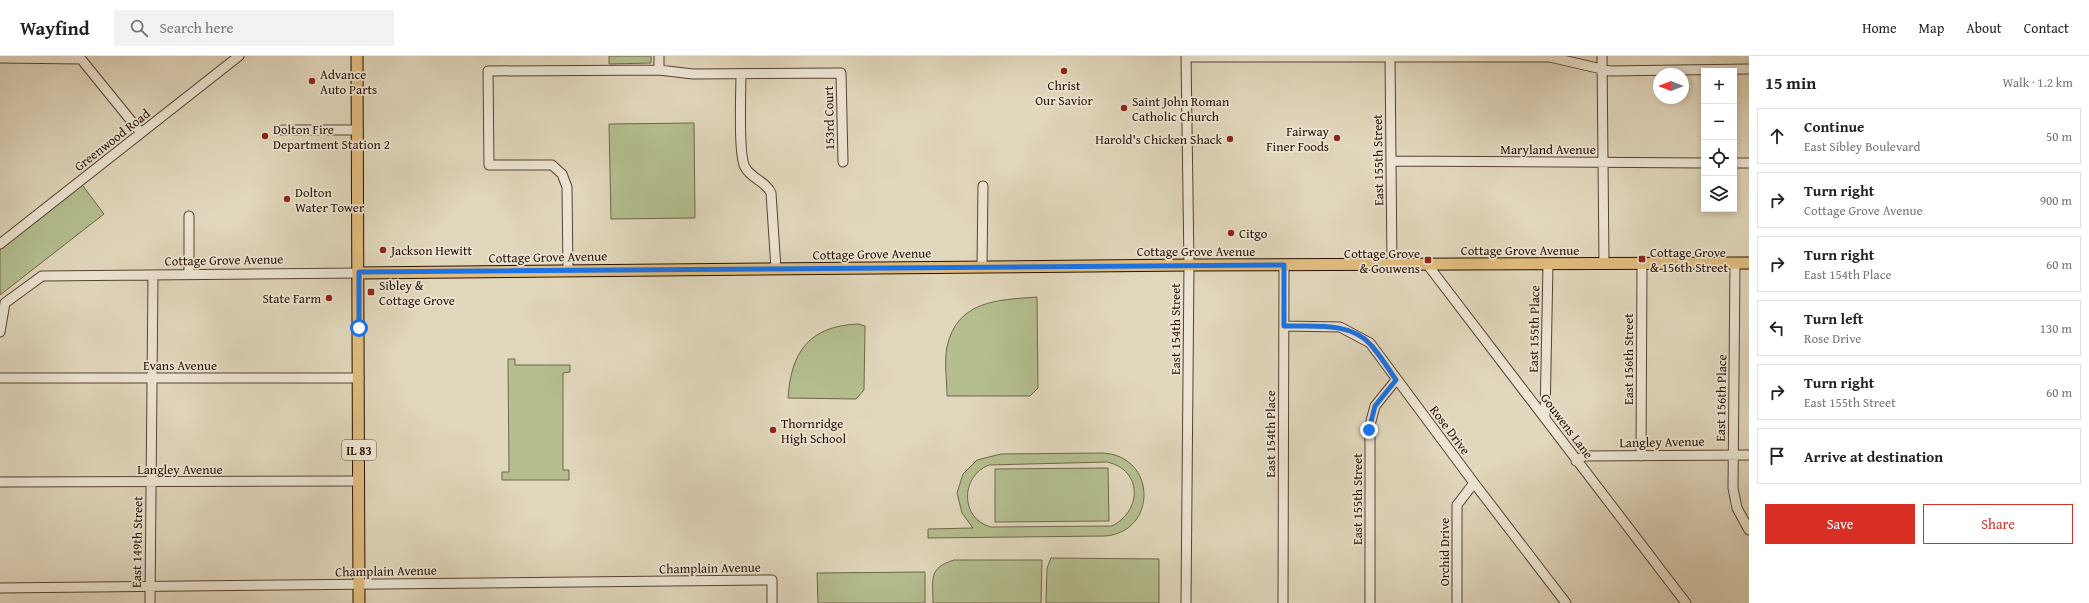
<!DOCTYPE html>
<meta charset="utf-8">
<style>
:root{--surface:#fff;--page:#f2f2f2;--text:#222;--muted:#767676;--line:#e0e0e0;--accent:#d93025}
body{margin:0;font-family:"Gentium Book Plus",serif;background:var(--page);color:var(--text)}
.controls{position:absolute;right:12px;top:12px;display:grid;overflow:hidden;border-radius:0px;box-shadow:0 2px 6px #0003}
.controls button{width:36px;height:36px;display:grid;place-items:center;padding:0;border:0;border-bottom:1px solid var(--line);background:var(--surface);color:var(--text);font:20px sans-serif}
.compass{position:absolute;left:1653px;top:12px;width:36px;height:36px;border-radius:50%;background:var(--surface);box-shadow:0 2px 6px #0003;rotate:270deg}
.stop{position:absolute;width:12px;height:12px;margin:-9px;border:3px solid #1a73e8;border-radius:50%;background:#fff}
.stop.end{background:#1a73e8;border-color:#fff;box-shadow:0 1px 4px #0008}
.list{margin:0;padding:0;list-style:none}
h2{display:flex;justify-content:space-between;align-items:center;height:52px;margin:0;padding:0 16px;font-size:17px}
h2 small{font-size:13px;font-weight:400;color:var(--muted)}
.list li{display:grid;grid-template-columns:26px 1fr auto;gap:12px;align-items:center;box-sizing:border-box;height:56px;margin:0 8px 8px;padding:0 8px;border:1px solid var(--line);border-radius:0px}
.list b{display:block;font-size:15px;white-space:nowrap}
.list p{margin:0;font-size:13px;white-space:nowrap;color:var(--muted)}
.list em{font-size:13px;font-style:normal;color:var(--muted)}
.actions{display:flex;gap:8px;padding:12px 16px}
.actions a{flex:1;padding:9px 0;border:1px solid var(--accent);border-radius:0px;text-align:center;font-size:14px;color:var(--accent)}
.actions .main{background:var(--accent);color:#fff}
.icon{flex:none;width:22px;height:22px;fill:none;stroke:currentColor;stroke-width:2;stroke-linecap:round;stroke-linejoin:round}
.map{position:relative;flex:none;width:1749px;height:547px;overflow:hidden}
header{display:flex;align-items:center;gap:24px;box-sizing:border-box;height:56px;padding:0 20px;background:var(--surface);border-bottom:1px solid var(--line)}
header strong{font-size:19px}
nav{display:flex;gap:22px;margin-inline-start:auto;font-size:14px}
.search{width:280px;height:36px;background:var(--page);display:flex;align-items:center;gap:10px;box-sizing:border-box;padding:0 14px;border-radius:0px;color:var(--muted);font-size:15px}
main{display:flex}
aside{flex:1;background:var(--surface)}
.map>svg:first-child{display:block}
</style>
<header>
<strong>Wayfind</strong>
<div class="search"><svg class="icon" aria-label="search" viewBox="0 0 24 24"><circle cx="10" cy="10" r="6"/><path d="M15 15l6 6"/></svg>Search here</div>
<nav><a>Home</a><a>Map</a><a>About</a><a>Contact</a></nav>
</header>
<main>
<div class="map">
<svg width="1749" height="547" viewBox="0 0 1749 547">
<rect width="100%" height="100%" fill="#e1d7bc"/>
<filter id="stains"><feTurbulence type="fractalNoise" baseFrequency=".005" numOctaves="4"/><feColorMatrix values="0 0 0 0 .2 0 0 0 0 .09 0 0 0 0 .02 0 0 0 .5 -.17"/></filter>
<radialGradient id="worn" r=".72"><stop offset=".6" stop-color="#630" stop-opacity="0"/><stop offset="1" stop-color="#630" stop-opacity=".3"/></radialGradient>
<path fill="#b4be8f" stroke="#6e6749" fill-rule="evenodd" d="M609,0h42v7l-42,1z
M694,67l1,95 -84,1 -2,-95z
M80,126l24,32 -104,81v-50z
M1037,241l1,91 -8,8h-83c0,-15 -3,-34 0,-49 10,-47 51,-47 90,-50z
M858,268l7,2 -1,64 -8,9 -68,-1c3,-46 21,-72 70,-74z
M508,303h7v6h55v7l-7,1v97h6v10h-67v-8h7z
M1102,397c55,2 56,79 3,83l-177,2v-9l45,-1 -11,-15 -5,-20 6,-19 14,-14 24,-6zM1107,406c36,8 35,49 5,64l-121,1c-31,-8 -31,-51 -2,-62z
M1108,412l1,53 -114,1v-53z
M1051,502l108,1v44h-113l1,-35z
M954,504h88l-1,43h-108c0,-24 -5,-35 21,-43z
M925,516v31h-107l-1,-30z"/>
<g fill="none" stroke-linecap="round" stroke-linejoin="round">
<g stroke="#564231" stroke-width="11">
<path id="minor" d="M659,0v14
M1186,0l3,209 -3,338
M1390,0l2,209
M1602,0l2,208
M1186,1h364l60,14 139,-2
M0,2l81,1 60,74
M741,18c0,17 -3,81 4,93 6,12 21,14 26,26l5,76
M282,74h76
M1391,105l313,2
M1734,107h15
M0,188l239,-188
M1735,207l-2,225 4,20 12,22
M1427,208l259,339
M982,211l1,-81
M568,215l-1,-84 -5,-13 -10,-9h-63l-1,-94 171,-1 34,4 148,-1 2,89
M189,218v-58
M1284,270l56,1 30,16 104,140 92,120
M0,276l5,-29 37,-27 317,-3
M0,322h359
M1545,362l3,-154
M1641,400l1,-193
M1576,405l8,-5 165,-1
M0,426l359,-1
M0,532l772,-8v23
M150,547l3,-328
M1283,547l1,-338
M1370,547v-178l5,-19 21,-26
M1457,547v-98l17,-22"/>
</g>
<g stroke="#271003" stroke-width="13">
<path id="major" d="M357,0l2,547
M359,217l830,-8 560,-2"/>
</g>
<use href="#minor" stroke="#ece5d3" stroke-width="9"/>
<use href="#major" stroke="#e0bc7e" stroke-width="11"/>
</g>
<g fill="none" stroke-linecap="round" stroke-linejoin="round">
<path stroke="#1a73e8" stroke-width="5" d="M359,272v-56l925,-7v61c27,1 67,-5 87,19 9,10 17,23 25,35l-21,26 -6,24"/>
</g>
<g fill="#8f2418" stroke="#ece5d3" stroke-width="1.5">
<circle cx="1064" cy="15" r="4"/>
<circle cx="312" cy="25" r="4"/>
<circle cx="1124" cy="52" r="4"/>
<circle cx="265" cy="80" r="4"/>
<circle cx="1337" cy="82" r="4"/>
<circle cx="1230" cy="83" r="4"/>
<circle cx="287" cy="143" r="4"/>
<circle cx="1231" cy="177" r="4"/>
<circle cx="383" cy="194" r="4"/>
<rect x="1638" y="199" width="8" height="8" rx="2"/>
<rect x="1424" y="200" width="8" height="8" rx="2"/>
<rect x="367" y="232" width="8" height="8" rx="2"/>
<circle cx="329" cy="242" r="4"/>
<circle cx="773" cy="374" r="4"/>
</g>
<g text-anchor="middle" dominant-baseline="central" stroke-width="3.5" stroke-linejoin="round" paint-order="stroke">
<rect fill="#ece5d3" stroke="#625041" stroke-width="1" x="342" y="384" width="34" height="20" rx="3"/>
<g font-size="12" font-weight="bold" fill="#271003">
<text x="359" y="394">IL 83</text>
</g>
<g font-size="13" fill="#271003" stroke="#ece5d3" text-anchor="start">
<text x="320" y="18">Advance<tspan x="320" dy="15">Auto Parts</tspan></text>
<text x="1064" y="29" text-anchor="middle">Christ<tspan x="1064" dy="15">Our Savior</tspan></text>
<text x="1132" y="45">Saint John Roman<tspan x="1132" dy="15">Catholic Church</tspan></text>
<text x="273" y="73">Dolton Fire<tspan x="273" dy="15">Department Station 2</tspan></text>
<text x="1329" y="75" text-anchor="end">Fairway<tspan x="1329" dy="15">Finer Foods</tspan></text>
<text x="1222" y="83" text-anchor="end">Harold's Chicken Shack</text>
<text x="295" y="136">Dolton<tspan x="295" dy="15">Water Tower</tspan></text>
<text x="1239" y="177">Citgo</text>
<text x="391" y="194">Jackson Hewitt</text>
<text x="1650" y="196">Cottage Grove<tspan x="1650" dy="15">&amp; 156th Street</tspan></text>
<text x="1420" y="197" text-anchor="end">Cottage Grove<tspan x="1420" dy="15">&amp; Gouwens</tspan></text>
<text x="379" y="229">Sibley &amp;<tspan x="379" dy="15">Cottage Grove</tspan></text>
<text x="321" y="242" text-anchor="end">State Farm</text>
<text x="781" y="367">Thornridge<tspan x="781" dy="15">High School</tspan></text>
</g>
<g font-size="13" fill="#271003" stroke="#ece5d3">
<text transform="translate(829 62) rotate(-91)">153rd Court</text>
<text transform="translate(112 84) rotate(-38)">Greenwood Road</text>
<text x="1548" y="93">Maryland Avenue</text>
<text transform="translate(1378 104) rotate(-91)">East 155th Street</text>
<text x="1520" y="194">Cottage Grove Avenue</text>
<text x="1196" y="195">Cottage Grove Avenue</text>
<text transform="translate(872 198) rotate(-1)">Cottage Grove Avenue</text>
<text transform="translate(548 201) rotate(-1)">Cottage Grove Avenue</text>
<text transform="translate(224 204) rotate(-1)">Cottage Grove Avenue</text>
<text transform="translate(1175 273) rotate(-90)">East 154th Street</text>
<text transform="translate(1534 273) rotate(-89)">East 155th Place</text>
<text transform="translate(1628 303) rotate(-90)">East 156th Street</text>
<text x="180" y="309">Evans Avenue</text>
<text transform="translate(1721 342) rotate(-89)">East 156th Place</text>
<text transform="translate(1567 370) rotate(53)">Gouwens Lane</text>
<text transform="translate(1450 374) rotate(53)">Rose Drive</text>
<text transform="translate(1270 378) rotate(-90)">East 154th Place</text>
<text transform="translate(1662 386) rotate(-1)">Langley Avenue</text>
<text x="180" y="413">Langley Avenue</text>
<text transform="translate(1357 443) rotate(-90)">East 155th Street</text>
<text transform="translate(137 486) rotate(-89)">East 149th Street</text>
<text transform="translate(1444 496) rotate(-90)">Orchid Drive</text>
<text transform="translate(710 512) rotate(-1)">Champlain Avenue</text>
<text transform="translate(386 515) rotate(-1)">Champlain Avenue</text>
</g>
</g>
<rect width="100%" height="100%" filter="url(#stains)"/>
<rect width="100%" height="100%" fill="url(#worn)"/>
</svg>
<div class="controls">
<button>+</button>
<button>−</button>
<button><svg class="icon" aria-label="locate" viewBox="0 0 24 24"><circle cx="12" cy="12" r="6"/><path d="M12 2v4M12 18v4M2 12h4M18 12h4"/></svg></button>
<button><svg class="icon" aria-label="layers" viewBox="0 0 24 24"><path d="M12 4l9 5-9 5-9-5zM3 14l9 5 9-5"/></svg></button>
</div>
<svg class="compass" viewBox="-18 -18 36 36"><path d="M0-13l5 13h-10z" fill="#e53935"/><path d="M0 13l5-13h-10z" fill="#767676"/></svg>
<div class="stop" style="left:359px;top:272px"></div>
<div class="stop end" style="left:1369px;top:374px"></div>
</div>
<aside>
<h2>15 min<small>Walk · 1.2 km</small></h2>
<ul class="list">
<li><svg class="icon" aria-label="ahead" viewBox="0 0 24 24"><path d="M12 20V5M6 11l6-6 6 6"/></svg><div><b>Continue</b><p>East Sibley Boulevard</p></div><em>50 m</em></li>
<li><svg class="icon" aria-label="right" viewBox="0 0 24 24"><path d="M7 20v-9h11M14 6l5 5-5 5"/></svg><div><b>Turn right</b><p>Cottage Grove Avenue</p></div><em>900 m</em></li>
<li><svg class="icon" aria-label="right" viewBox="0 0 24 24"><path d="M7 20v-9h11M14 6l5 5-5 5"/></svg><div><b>Turn right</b><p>East 154th Place</p></div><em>60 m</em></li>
<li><svg class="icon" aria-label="left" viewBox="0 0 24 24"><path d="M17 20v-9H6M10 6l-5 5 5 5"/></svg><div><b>Turn left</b><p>Rose Drive</p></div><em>130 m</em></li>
<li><svg class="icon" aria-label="right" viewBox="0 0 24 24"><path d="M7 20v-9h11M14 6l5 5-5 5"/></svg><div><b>Turn right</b><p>East 155th Street</p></div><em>60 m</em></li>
<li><svg class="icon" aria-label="arrive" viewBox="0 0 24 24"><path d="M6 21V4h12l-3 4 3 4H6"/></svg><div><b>Arrive at destination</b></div></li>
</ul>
<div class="actions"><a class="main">Save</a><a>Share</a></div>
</aside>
</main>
